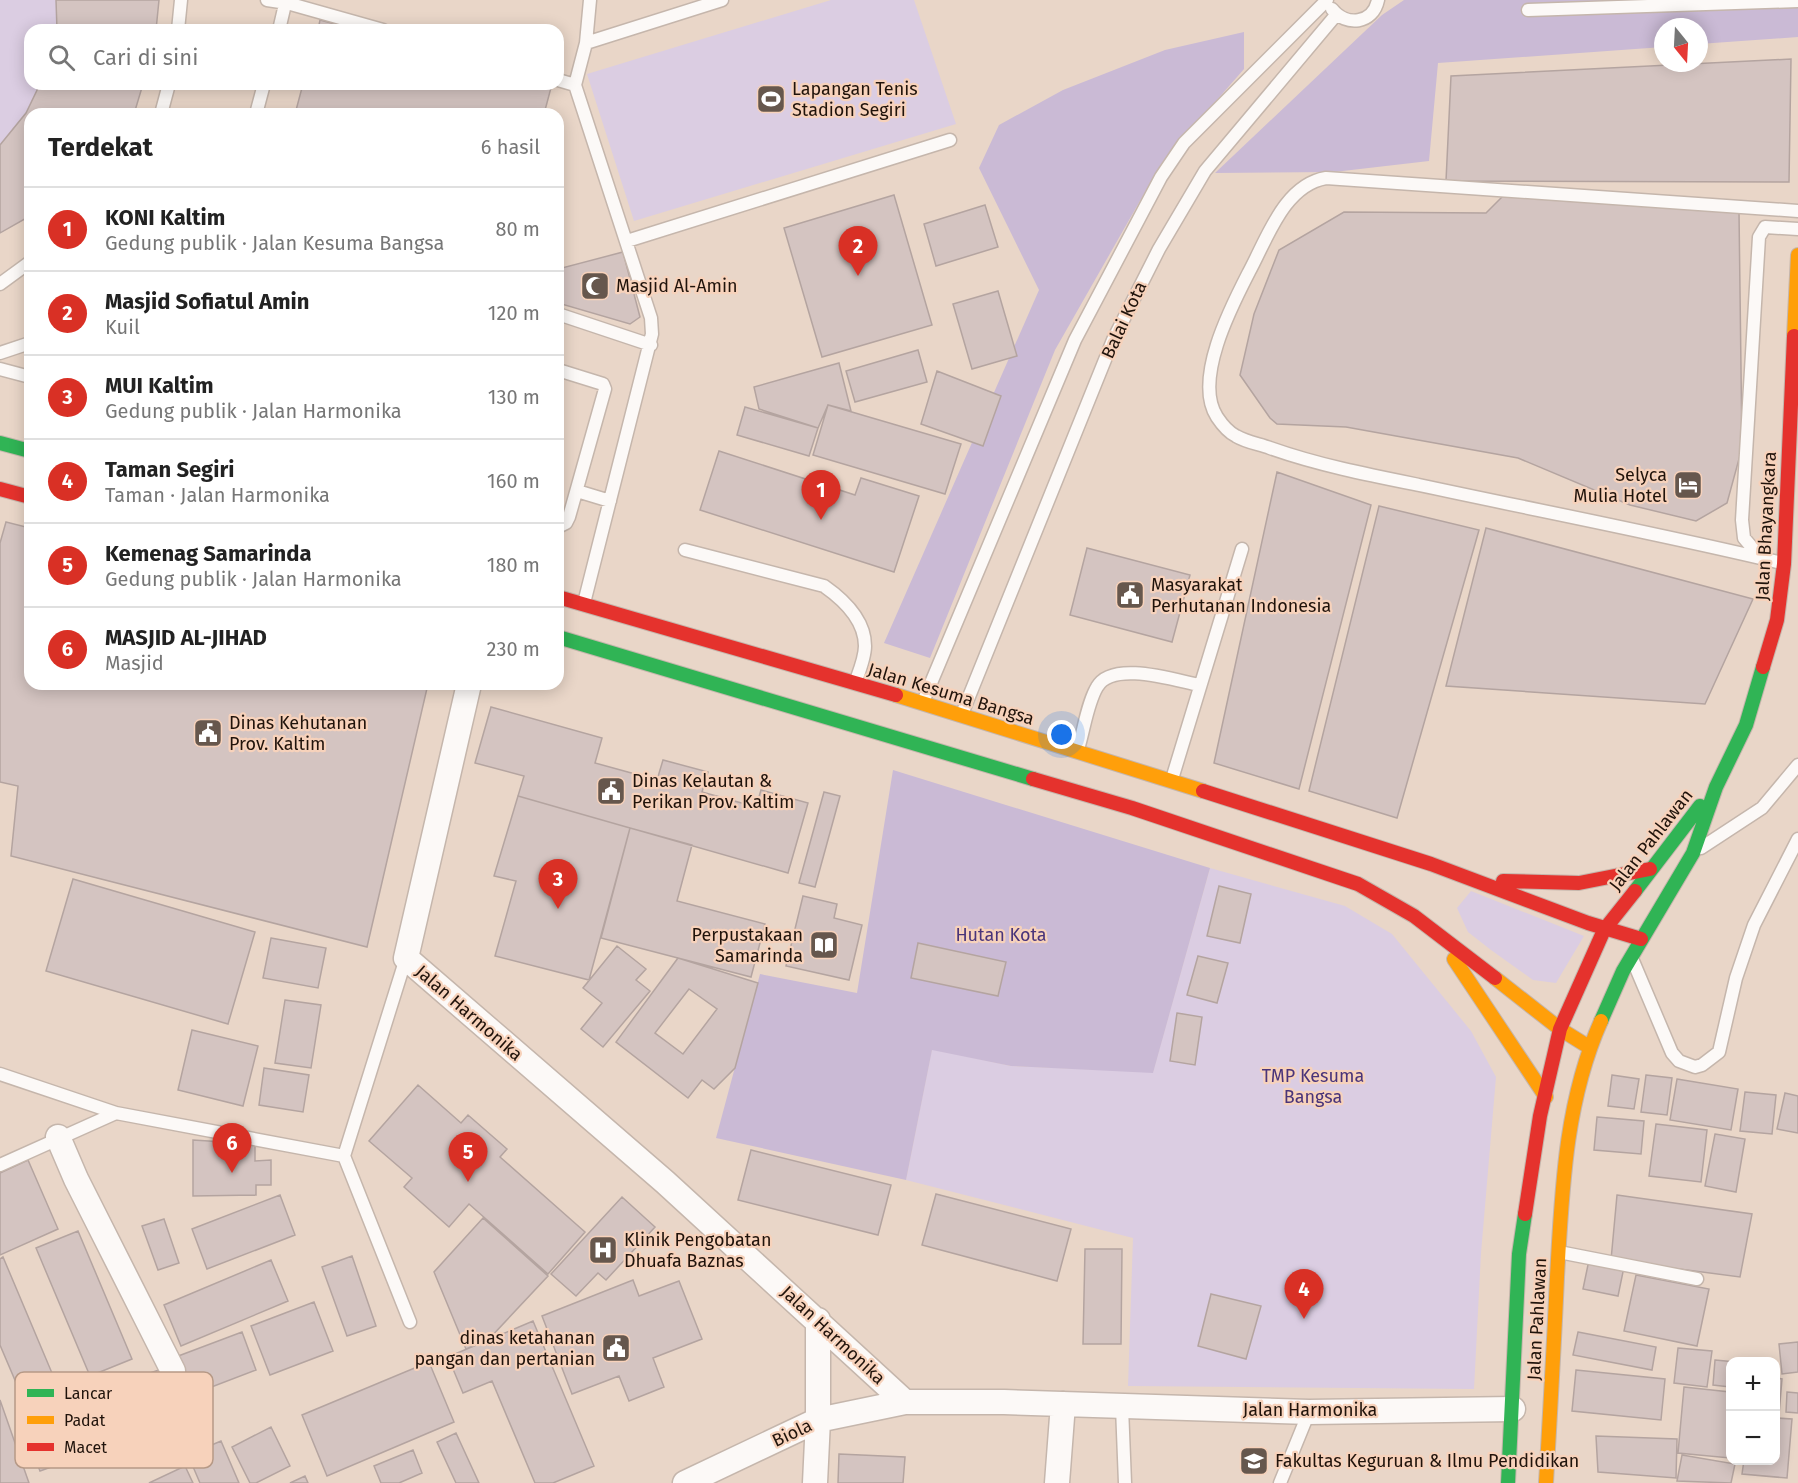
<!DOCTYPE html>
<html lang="id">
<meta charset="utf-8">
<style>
:root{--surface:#fff;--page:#f2f2f2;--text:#222;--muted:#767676;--line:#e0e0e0;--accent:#d93025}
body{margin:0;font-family:"Fira Sans",sans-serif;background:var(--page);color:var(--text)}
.controls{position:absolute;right:18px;bottom:18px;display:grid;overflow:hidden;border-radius:12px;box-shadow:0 3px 15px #0003}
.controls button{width:54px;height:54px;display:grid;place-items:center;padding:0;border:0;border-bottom:2px solid var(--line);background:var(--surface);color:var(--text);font:30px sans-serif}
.compass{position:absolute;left:1654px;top:18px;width:54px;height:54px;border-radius:50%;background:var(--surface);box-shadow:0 3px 15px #0003;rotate:162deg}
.you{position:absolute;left:1062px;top:735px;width:21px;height:21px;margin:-15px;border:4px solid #fff;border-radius:50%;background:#1a73e8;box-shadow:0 0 0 9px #1a73e833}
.badge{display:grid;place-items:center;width:39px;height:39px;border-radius:50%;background:var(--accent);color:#fff;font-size:20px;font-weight:700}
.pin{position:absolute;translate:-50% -50px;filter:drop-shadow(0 2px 3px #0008)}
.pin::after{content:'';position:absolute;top:32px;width:21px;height:18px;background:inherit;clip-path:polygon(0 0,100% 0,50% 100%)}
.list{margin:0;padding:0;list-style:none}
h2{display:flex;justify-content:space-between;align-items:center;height:78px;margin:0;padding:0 24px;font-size:26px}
h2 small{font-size:20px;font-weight:400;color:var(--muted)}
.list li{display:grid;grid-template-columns:39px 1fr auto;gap:18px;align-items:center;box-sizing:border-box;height:84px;padding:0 24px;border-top:2px solid var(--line)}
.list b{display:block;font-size:22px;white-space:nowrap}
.list p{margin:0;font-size:20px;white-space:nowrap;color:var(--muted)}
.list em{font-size:20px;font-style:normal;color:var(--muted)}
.icon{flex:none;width:33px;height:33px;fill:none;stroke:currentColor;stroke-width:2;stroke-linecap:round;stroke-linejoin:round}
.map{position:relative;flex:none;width:1798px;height:1483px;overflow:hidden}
.search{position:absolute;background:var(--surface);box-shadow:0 3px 15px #0003;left:24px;top:24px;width:540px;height:66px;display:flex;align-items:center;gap:15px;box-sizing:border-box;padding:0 21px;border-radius:18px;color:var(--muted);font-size:22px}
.panel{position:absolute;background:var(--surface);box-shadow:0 3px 15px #0003;left:24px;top:108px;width:540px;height:582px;border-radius:18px}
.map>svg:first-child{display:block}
</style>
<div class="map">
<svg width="1798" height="1483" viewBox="0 0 1798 1483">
<rect width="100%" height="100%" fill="#e9d6c8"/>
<path fill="#dbcde2" d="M0,0h159l-3,30h-126v54h113l-9,30h-29l-11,-5 -64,5v102l-30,17z
M831,0h83l42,124 -322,97 -47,-147z
M1210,868l135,38 47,28 79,97 25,46 -15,176 -7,136 -346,-3 5,-148 -227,-58 26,-131 79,17 142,6z
M1471,891l113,45 -28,47 -23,-3 -42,-30 -23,-18 -11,-24z"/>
<path fill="#cabad5" d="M1404,0h394v37l-99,7v-17h-36v20l-225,16 -9,98 -95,11 -119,1 167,-158z
M1244,32v37l-83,95 -106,186 -125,308 -46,-15 155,-353 -60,-122 20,-43 64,-35 102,-40z
M893,770l317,98 -57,205 -142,-7 -79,-16 -26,130 -190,-42 44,-164 97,19z"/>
<path fill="#d4c4c1" stroke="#b4a4a0" stroke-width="1.5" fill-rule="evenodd" d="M56,0h103l-3,30h-99z
M320,20l37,10h-39z
M1791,59l-2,123 -343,-1 5,-105z
M40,84h103l-9,30h-29l-11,-5 -3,5h-61v102l-30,17v-88l26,-32z
M303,84h249l-8,30h-249z
M894,195l38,130 -110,32 -38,-129z
M1504,195l235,17 3,236 -15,55 -31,18 -66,-16 -112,-47 -172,-31 -69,-3 -7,-6 -30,-43 14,-61 25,-64 65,-38 142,1z
M985,205l13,42 -62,19 -12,-42z
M623,252l17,65 -10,7 -72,-21v-34z
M998,291l19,65 -45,13 -19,-65z
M918,350l9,32 -72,20 -9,-31z
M839,363l12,48 -23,-6 -10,23 -59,-19 -5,-22z
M937,371l64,25 -18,50 -62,-22z
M828,405l133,39 -16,50 -132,-39z
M745,407l73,21 -9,28 -72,-21z
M719,451l136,44 6,-17 58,18 -25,76 -194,-62z
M1277,472l94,33 -72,284 -85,-26z
M1379,506l100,24 -82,288 -88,-27z
M6,522l24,6v156h398l-61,263 -356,-91 7,-70 -18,-4v-239z
M1486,528l267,71 -48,105 -259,-18z
M1087,548l103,27 -18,67 -102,-27z
M491,707l111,31 -7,25 62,17 6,-20 45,12 -6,20 54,15 5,-17 47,13 -20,70 -270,-77 6,-20 -49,-13z
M824,792l16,4 -25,91 -16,-4z
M518,796l112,32 -41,152 -94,-24 21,-75 -22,-5z
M630,828l62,17 -15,56 88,23 -14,53 -150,-39z
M73,879l182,53 -27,92 -182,-53z
M1219,886l32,8 -11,49 -33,-7z
M803,896l34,8 -3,14 28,7 -13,55 -63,-14z
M271,938l55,10 -8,40 -55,-10z
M918,943l88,19 -8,34 -87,-18z
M617,946l29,23 -10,11 14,11 -47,56 -22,-18 21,-26 -19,-15z
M1198,956l30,7 -11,40 -30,-8z
M678,958l80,25 -23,85 -21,21 -12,-9 -14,18 -72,-56zM689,989l28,20 -34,45 -28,-21z
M285,1000l36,5 -10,63 -36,-5z
M1177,1013l25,4 -7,48 -25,-4z
M192,1030l66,16 -15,60 -65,-16z
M264,1068l45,7 -6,37 -44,-7z
M1612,1075l27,4 -5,30 -26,-3z
M1646,1075l26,3 -5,37 -26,-3z
M1677,1079l61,10 -7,41 -61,-10z
M418,1085l43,38 7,-8 39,34 -7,8 85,75 -37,42 -79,-70 -20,23 -45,-40 8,-9 -43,-37z
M1745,1092l31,3 -4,39 -32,-3z
M1785,1093l13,3v37l-21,-4z
M1597,1117l47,4 -3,33 -47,-4z
M1656,1124l51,6 -6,52 -52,-6z
M1715,1134l30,5 -9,53 -31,-6z
M193,1140l62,4v17l16,-1v25h-15v10l-63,1z
M751,1150l140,35 -13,50 -140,-35z
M28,1160l30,69 -58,26v-82z
M936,1194l135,35 -14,52 -135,-36z
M280,1195l15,40 -88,34 -15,-40z
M1617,1195l135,19 -12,63 -129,-17z
M622,1197l33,30 -49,53 -8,-7 -22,23 -25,-22z
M483,1218l65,58 -60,64 -22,9 -32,-77z
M164,1219l15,44 -21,7 -16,-44z
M78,1231l54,128 -42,17 -54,-128z
M1085,1249h37l-1,95h-38z
M352,1256l24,70 -29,10 -25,-69z
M3,1257l57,135 -34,14 -26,-61v-86z
M271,1260l17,41 -107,45 -17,-41z
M1589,1260l35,7 -6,29 -35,-7z
M1636,1275l73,14 -12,57 -73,-15z
M633,1280l6,16 40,-15 23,58 -49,19 11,29 -35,14 -10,-25 -47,18 -30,-78z
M1211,1294l50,12 -15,53 -48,-13z
M314,1302l19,49 -63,24 -19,-49z
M533,1321l61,145 -41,17h-18l-43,-102 -29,12 -15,-36z
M242,1332l14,38 -68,26 -15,-38z
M1578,1332l78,15 -4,23 -79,-15z
M1798,1342v30l-16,2 -3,-30z
M1678,1348l34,3 -5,36 -33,-4z
M1715,1360l21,2h-6v25l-17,-2z
M429,1362l25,60 -127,54 -25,-61z
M165,1368l15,41 -23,9 -16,-42z
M1576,1370l89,9 -4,41 -89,-9z
M1776,1378l6,1 -3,35h-3z
M1684,1387l46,5v66l-52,-5z
M1787,1392l11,1v20l-12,-1z
M0,1400l29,83h-29z
M63,1405l19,51 -42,15 -19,-51z
M1776,1418l16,1 -5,59 -45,-4 2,-14h32z
M271,1427l19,39 -34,17h-6l-18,-36z
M456,1433l23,50h-23l-19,-41z
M1596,1436l81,3 -1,39 -78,-6z
M221,1441l18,42h-39l-12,-28z
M413,1450l9,23 -23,10h-18l-7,-17z
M839,1454l66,3 -2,26h-65z
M1682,1455l53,9 -4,19 -54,-2z
M185,1466l8,17h-44z
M305,1476l3,7h-18z"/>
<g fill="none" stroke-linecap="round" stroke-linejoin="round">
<g stroke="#c5b6ac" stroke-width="15">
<path id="lane" d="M267,0l20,3 96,27
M1332,9c14,18 41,15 46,-9
M1528,10l270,-9
M178,30l3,-30
M279,30l7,-30
M586,43l136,-43
M558,80l17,5
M161,114l8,-30
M256,114l8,-30
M627,241l323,-101
M0,284l30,-22
M558,314l93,31
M0,353l30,-10
M0,369l30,8
M558,370l45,14 2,5 -36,128 -3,6 -8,4
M577,491l33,10
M685,550l139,36c20,14 41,35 41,60 0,12 -6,26 -10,37
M1761,558l-17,-20 -2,-18 17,-283 6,-10 33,2
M1782,563c-121,-29 -242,-52 -363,-78 -50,-10 -101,-20 -149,-37 -11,-4 -24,-6 -34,-12 -8,-4 -15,-13 -19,-19 -24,-37 14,-110 32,-145 18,-33 35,-87 77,-94l472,33
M584,603l68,-269 -1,-16 -76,-233 11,-42 4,-43
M923,702l152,-362 86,-163 23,-34 143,-143
M962,714l151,-374 46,-91 46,-78 131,-156
M1078,749c6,-19 9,-45 19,-62 15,-27 77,-7 102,-2
M1172,779l70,-230
M1701,848l61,-40 36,-43
M1633,961l39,92 7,8 16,6 7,-2 17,-13 17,-74 18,-53 44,-86
M0,1074l116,39
M344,1156l66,166
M0,1165l116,-52 228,43 62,-198
M1559,1252l138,27
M1122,1407l3,76
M1280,1483l29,-71"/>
</g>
<g stroke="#c5b6ac" stroke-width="27">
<path id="street" d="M469,684l-63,274 259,224 240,220h99l305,10 204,-3
M58,1137l18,42 97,192
M685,1483l133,-63 87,-18
M815,1483l3,-63v-100
M1057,1483l6,-79"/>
</g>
<g stroke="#c5b6ac" stroke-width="16">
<path id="fast" d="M0,443l30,8
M558,637l475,142
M1635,891l65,-85
M1601,1021l22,-50 70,-118 23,-66 30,-62 17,-58
M1508,1483l11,-229 6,-40"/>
</g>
<g stroke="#c5b6ac" stroke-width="16">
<path id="slow" d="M1794,336l4,-81
M896,695l307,96
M1454,959l92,138
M1495,978l65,51 29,18
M1546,1483c4,-69 8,-137 11,-206 5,-87 8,-175 44,-256"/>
</g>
<g stroke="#c5b6ac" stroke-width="16">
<path id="jam" d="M0,489l30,8
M558,597l338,98
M1763,667l14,-47 7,-56 10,-228
M1033,779l99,29 226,76 56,32 81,62
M1203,791l228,73 157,59 53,16
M1503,881l76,2 71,-14
M1525,1214l15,-98 20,-87 44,-99 31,-39"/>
</g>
<use href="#lane" stroke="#fcf9f7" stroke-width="12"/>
<use href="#street" stroke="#fcf9f7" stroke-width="24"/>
<use href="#fast" stroke="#30b455" stroke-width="14"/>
<use href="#slow" stroke="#ff9f0a" stroke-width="14"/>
<use href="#jam" stroke="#e5322d" stroke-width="14"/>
</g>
<defs>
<g id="stadium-square" transform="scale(1.5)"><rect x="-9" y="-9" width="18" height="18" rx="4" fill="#66574d" stroke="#f7d2bb"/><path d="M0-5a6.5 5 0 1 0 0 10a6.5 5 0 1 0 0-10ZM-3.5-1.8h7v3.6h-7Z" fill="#fff"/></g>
<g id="mosque-square" transform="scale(1.5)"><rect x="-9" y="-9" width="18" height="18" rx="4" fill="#66574d" stroke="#f7d2bb"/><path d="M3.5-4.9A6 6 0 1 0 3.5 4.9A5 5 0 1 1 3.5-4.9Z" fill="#fff"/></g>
<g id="hotel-square" transform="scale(1.5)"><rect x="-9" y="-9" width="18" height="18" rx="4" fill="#66574d" stroke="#f7d2bb"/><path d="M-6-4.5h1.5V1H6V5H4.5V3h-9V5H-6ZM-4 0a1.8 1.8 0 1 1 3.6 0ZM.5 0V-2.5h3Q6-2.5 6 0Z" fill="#fff"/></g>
<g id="civic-square" transform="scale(1.5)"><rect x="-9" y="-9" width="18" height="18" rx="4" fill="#66574d" stroke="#f7d2bb"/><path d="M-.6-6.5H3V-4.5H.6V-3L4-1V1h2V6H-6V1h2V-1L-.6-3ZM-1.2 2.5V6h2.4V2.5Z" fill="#fff"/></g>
<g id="library-square" transform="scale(1.5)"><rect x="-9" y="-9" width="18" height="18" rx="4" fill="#66574d" stroke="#f7d2bb"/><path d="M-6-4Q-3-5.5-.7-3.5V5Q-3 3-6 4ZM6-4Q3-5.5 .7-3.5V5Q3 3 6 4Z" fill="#fff"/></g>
<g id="hospital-square" transform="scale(1.5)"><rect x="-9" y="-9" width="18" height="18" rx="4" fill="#66574d" stroke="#f7d2bb"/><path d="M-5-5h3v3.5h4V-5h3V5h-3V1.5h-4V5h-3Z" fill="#fff"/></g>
<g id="university-square" transform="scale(1.5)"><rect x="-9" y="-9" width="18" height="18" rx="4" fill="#66574d" stroke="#f7d2bb"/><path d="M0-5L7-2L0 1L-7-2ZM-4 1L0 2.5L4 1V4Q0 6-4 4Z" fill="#fff"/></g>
</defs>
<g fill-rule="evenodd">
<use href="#stadium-square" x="771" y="99"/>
<use href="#mosque-square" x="595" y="286"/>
<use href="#hotel-square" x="1688" y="485"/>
<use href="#civic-square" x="1130" y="595"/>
<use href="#civic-square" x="208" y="733"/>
<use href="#civic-square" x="611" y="791"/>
<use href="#library-square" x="824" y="945"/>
<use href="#hospital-square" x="603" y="1250"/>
<use href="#civic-square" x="616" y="1348"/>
<use href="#university-square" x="1254" y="1461"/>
</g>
<g text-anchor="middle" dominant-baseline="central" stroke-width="4.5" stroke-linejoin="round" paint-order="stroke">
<g font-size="18" fill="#20130b" stroke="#f7d2bb" text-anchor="start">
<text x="792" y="89">Lapangan Tenis<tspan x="792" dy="21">Stadion Segiri</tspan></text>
<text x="616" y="286">Masjid Al-Amin</text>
<text x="1667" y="475" text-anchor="end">Selyca<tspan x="1667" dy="21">Mulia Hotel</tspan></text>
<text x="1151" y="585">Masyarakat<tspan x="1151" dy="21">Perhutanan Indonesia</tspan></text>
<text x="229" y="723">Dinas Kehutanan<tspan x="229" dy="21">Prov. Kaltim</tspan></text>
<text x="632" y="781">Dinas Kelautan &amp;<tspan x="632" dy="21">Perikan Prov. Kaltim</tspan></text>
<text x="803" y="935" text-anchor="end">Perpustakaan<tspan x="803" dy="21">Samarinda</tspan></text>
<text x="624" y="1240">Klinik Pengobatan<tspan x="624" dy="21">Dhuafa Baznas</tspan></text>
<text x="595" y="1338" text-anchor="end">dinas ketahanan<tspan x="595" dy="21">pangan dan pertanian</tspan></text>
<text x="1275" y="1461">Fakultas Keguruan &amp; Ilmu Pendidikan</text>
</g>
<g font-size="18" fill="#20130b" stroke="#f7d2bb">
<text transform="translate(1124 320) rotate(-65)">Balai Kota</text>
<text transform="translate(1766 526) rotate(-87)">Jalan Bhayangkara</text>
<text transform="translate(951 694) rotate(17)">Jalan Kesuma Bangsa</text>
<text transform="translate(1651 840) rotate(-52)">Jalan Pahlawan</text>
<text transform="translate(469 1013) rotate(41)">Jalan Harmonika</text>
<text transform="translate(1537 1319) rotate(-87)">Jalan Pahlawan</text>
<text transform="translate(833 1335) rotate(43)">Jalan Harmonika</text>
<text x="1310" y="1410">Jalan Harmonika</text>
<text transform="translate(792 1433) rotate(-25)">Biola</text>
</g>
<g font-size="18" fill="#49347a" stroke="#f7d2bb">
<text x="1001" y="935">Hutan Kota</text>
<text x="1313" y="1076">TMP Kesuma<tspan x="1313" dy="21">Bangsa</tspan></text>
</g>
</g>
<rect x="15" y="1372" width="198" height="96" rx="9" fill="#f7d2bb" stroke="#b69986" stroke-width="1.5"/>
<rect x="27" y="1389" width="27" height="8" fill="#30b455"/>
<rect x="27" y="1416" width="27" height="8" fill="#ff9f0a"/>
<rect x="27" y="1443" width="27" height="8" fill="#e5322d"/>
<g font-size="16" fill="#20130b">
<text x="64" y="1399">Lancar</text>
<text x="64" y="1426">Padat</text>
<text x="64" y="1453">Macet</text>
</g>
</svg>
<div class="controls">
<button>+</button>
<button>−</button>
</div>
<svg class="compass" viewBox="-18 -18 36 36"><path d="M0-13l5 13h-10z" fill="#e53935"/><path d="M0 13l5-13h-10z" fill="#767676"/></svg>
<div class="you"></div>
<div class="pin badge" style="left:821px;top:520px">1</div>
<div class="pin badge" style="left:858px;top:276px">2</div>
<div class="pin badge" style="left:558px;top:909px">3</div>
<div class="pin badge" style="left:1304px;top:1319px">4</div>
<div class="pin badge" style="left:468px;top:1182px">5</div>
<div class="pin badge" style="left:232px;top:1173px">6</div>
<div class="search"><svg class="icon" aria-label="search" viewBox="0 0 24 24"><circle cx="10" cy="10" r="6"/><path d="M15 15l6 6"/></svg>Cari di sini</div>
<section class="panel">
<h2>Terdekat<small>6 hasil</small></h2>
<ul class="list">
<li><span class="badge">1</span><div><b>KONI Kaltim</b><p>Gedung publik · Jalan Kesuma Bangsa</p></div><em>80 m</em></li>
<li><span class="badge">2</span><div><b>Masjid Sofiatul Amin</b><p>Kuil</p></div><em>120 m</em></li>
<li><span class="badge">3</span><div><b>MUI Kaltim</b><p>Gedung publik · Jalan Harmonika</p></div><em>130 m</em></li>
<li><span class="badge">4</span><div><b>Taman Segiri</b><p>Taman · Jalan Harmonika</p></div><em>160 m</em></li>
<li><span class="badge">5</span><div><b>Kemenag Samarinda</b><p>Gedung publik · Jalan Harmonika</p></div><em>180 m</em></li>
<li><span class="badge">6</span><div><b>MASJID AL-JIHAD</b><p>Masjid</p></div><em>230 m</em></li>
</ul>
</section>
</div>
